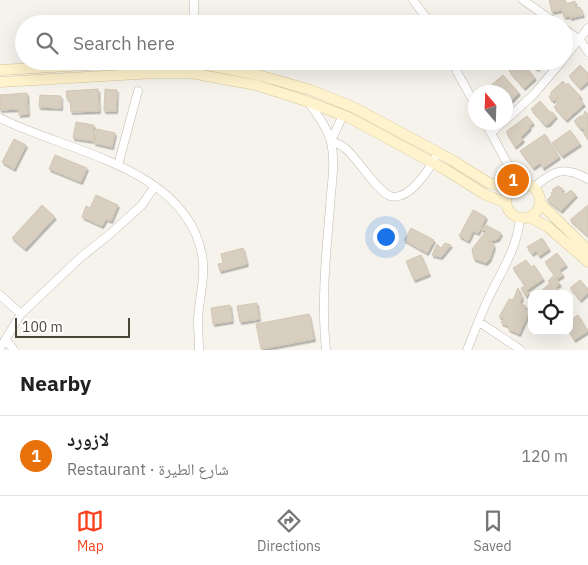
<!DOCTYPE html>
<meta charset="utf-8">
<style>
:root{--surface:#fff;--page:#f2f2f2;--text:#222;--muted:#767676;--line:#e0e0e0;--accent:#fc3f1d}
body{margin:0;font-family:"IBM Plex Sans","Noto Naskh Arabic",sans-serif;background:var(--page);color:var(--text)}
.controls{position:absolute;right:15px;bottom:15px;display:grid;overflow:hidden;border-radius:10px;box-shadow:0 5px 20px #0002}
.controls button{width:45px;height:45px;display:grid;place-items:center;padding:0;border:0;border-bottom:1px solid var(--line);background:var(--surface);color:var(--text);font:25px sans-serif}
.compass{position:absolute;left:468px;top:85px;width:45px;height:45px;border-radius:50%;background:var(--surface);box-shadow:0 5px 20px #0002;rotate:341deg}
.scale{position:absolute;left:15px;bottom:12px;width:115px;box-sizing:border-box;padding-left:5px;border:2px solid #4b4439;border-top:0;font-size:14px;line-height:18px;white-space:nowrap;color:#4b4439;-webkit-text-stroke:4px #fff;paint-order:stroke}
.you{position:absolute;left:385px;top:236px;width:18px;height:18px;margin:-12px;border:4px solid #fff;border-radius:50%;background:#1a73e8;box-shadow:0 0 0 8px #1a73e833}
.badge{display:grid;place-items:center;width:32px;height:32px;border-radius:50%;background:var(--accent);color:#fff;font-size:16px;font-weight:700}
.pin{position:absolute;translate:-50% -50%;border:2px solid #fff;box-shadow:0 1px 5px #0006}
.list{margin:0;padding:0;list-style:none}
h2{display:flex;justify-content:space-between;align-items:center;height:65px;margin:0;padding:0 20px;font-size:21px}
h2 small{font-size:16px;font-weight:400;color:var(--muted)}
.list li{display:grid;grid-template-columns:32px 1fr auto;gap:15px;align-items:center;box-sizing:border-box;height:80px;padding:0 20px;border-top:1px solid var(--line)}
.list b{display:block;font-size:19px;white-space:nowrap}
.list p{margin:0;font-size:16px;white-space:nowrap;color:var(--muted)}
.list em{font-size:16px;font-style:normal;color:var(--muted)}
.icon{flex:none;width:28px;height:28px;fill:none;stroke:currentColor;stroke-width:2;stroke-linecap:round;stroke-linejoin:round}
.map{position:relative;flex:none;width:588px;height:350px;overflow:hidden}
.search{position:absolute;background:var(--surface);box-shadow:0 5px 20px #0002;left:15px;right:15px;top:15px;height:55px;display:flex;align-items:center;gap:12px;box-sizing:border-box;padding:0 18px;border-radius:28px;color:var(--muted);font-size:19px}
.sheet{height:145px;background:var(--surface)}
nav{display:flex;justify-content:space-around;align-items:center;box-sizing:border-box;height:70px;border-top:1px solid var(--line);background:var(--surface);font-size:14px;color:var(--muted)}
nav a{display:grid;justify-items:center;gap:2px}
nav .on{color:var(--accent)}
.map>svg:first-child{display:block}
</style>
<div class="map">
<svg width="588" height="350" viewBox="0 0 588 350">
<defs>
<filter id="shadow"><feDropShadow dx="1.5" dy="2.5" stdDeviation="0" flood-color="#0004"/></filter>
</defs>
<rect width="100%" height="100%" fill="#f6f3ec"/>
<path fill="#d8cfc1" stroke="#d3c7b4" filter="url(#shadow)" d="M549,0h16l1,4 9,-3 1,7 4,-1 3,8 -13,3v-2l-6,1 -2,-7 -10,2z
M519,61h2l14,17 -11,10 -15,-17z
M527,61h19l-9,8z
M580,65l8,8v8l-8,7 -11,-12z
M503,75l16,18 -13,13v-14h-23z
M563,81l3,4 2,-2 13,14 -2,1 5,6 -18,16 -12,-13 4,-4 -2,-3 2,-2v-1l-5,4 -4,-4 2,-3v-2z
M98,89l1,22 -28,1 -1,-13h-3l-1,-8z
M105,89l12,1 -1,21h-12z
M27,93l1,21 -9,1v-6l-19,1v-15z
M40,95l21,1v12l-22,-1z
M540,101l10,11h2l4,4 -7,8 -4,1 -14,-16z
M585,111l3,3v25l-5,-7 2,-1 -3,-4 -1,2 -7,-8 6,-5h3z
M527,116l6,7 -4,3 1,2 -9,9 2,3 -8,7 -8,-13v-3z
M76,122l18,3 -1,6h2l-2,10 -20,-3z
M97,129l18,4 -3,14 -18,-4z
M570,130l10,14 -18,12 -10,-13z
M545,134l14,23 -16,11 -3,-5 -7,5 -13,-17z
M14,139l12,6 -12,24 -12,-7z
M55,155l32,13 -6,14 -32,-13z
M558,186l5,3 -1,3 4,2 5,-4 5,5 -15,16 -14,-11 5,-5 -1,-2 3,-2 -2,-1z
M96,195l22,10 -7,16 -5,-2 -4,7 -20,-9 4,-11 4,2z
M42,205l13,12 -30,32 -13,-11z
M588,205v31l-18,-16z
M473,210l13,7 -8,16 -5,-2 -5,10 -9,-5z
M486,225l15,8 -3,6 -11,3 6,1 1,4 -5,13 -3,3 -12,-4 -2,-10 14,-18 -5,-2z
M411,228l23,12 -7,13 -23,-13z
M542,238l7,11 -10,7 -3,-5 -4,3 -5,-7z
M445,243l6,2 -10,12 -9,-2 5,-11 4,4z
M243,248l4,16 -27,7 -2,-7 5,-1 -2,-9z
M557,253l9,12 -7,5 4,5 -6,4 -12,-17z
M421,255l8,19 -15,6 -8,-19z
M526,260l5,7 3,-2 9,14 -16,11 2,4 -3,2 -5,-8 4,-2 -12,-18z
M553,276l7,8 -4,3 5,7h-23l12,-11 -2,-2z
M580,280l8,9v4l-8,7 -10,-12z
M518,288l4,9 -2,6 6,3 -2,3 5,3 -10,22 -11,-5 1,-3 -8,-3 3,-5 -5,-1 10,-18 4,1z
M257,303l2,16 -19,3 -3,-16z
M230,305l2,16 -19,3 -2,-16z
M309,314l5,25 -53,10 -5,-25z
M578,315l10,16 -14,9 -5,-9v-10z"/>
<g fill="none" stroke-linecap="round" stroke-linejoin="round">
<g stroke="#c2bbae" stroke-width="9">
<path id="minor" d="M413,0l15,20h18l1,4
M523,0l34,24
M194,24v-24
M564,29l16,11 8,12
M564,58l24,-30
M454,61l3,11 19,34
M308,102c8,11 20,26 23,40 5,21 0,44 -1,65 -4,47 -9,96 -4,143
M0,118c67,34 186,49 202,137 4,21 -3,43 -4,64 0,11 1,21 1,31
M506,120l28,-26 28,-33
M485,122l34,63
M491,133l12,-11
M331,141c5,2 10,4 14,7 13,11 32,43 45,48 18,6 38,-25 45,-38
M331,141l12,-26
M118,165l20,-74
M533,188c20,-17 30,-23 55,-9
M0,295l21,19 60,-57 29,-23 32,-29 13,-19
M479,322l42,28
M6,340l8,10
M0,348l21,-34
M467,350c8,-19 15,-39 24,-57 12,-24 27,-48 29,-75"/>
</g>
<g stroke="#d6c79b" stroke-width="11">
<path id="secondary" d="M0,70l155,-9 37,1 66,13 53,15 44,18 97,52 37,23 22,5
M0,82l155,-9h36l65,12 50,16 44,17 96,52 38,24 22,9
M506 201a17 17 0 1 1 34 0a17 17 0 1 1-34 0Z
M540,203l48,47
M529,217l19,10 40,35"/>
</g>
<use href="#minor" stroke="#fff" stroke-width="8"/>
<use href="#secondary" stroke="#fff3cd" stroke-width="10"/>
</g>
</svg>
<div class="controls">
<button><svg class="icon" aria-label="locate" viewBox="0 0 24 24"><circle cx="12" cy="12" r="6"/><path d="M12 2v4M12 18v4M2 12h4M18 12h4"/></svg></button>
</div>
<svg class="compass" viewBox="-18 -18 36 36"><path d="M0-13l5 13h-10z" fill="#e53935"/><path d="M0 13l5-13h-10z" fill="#767676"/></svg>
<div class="scale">100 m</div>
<div class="you"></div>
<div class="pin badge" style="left:513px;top:180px;background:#e8710a">1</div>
<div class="search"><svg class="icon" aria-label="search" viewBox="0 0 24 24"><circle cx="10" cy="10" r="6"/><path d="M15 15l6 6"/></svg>Search here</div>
</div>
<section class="sheet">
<h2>Nearby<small></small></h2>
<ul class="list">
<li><span class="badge" style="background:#e8710a">1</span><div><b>لازورد</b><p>Restaurant · شارع الطيرة</p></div><em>120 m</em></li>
</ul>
</section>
<nav>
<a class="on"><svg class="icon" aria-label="map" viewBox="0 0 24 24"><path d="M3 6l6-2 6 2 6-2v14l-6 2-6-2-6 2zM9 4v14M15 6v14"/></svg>Map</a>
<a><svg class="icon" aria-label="directions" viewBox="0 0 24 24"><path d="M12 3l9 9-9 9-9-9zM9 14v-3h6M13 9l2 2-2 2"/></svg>Directions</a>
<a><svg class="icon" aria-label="saved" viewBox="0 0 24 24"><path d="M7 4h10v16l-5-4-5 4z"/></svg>Saved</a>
</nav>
